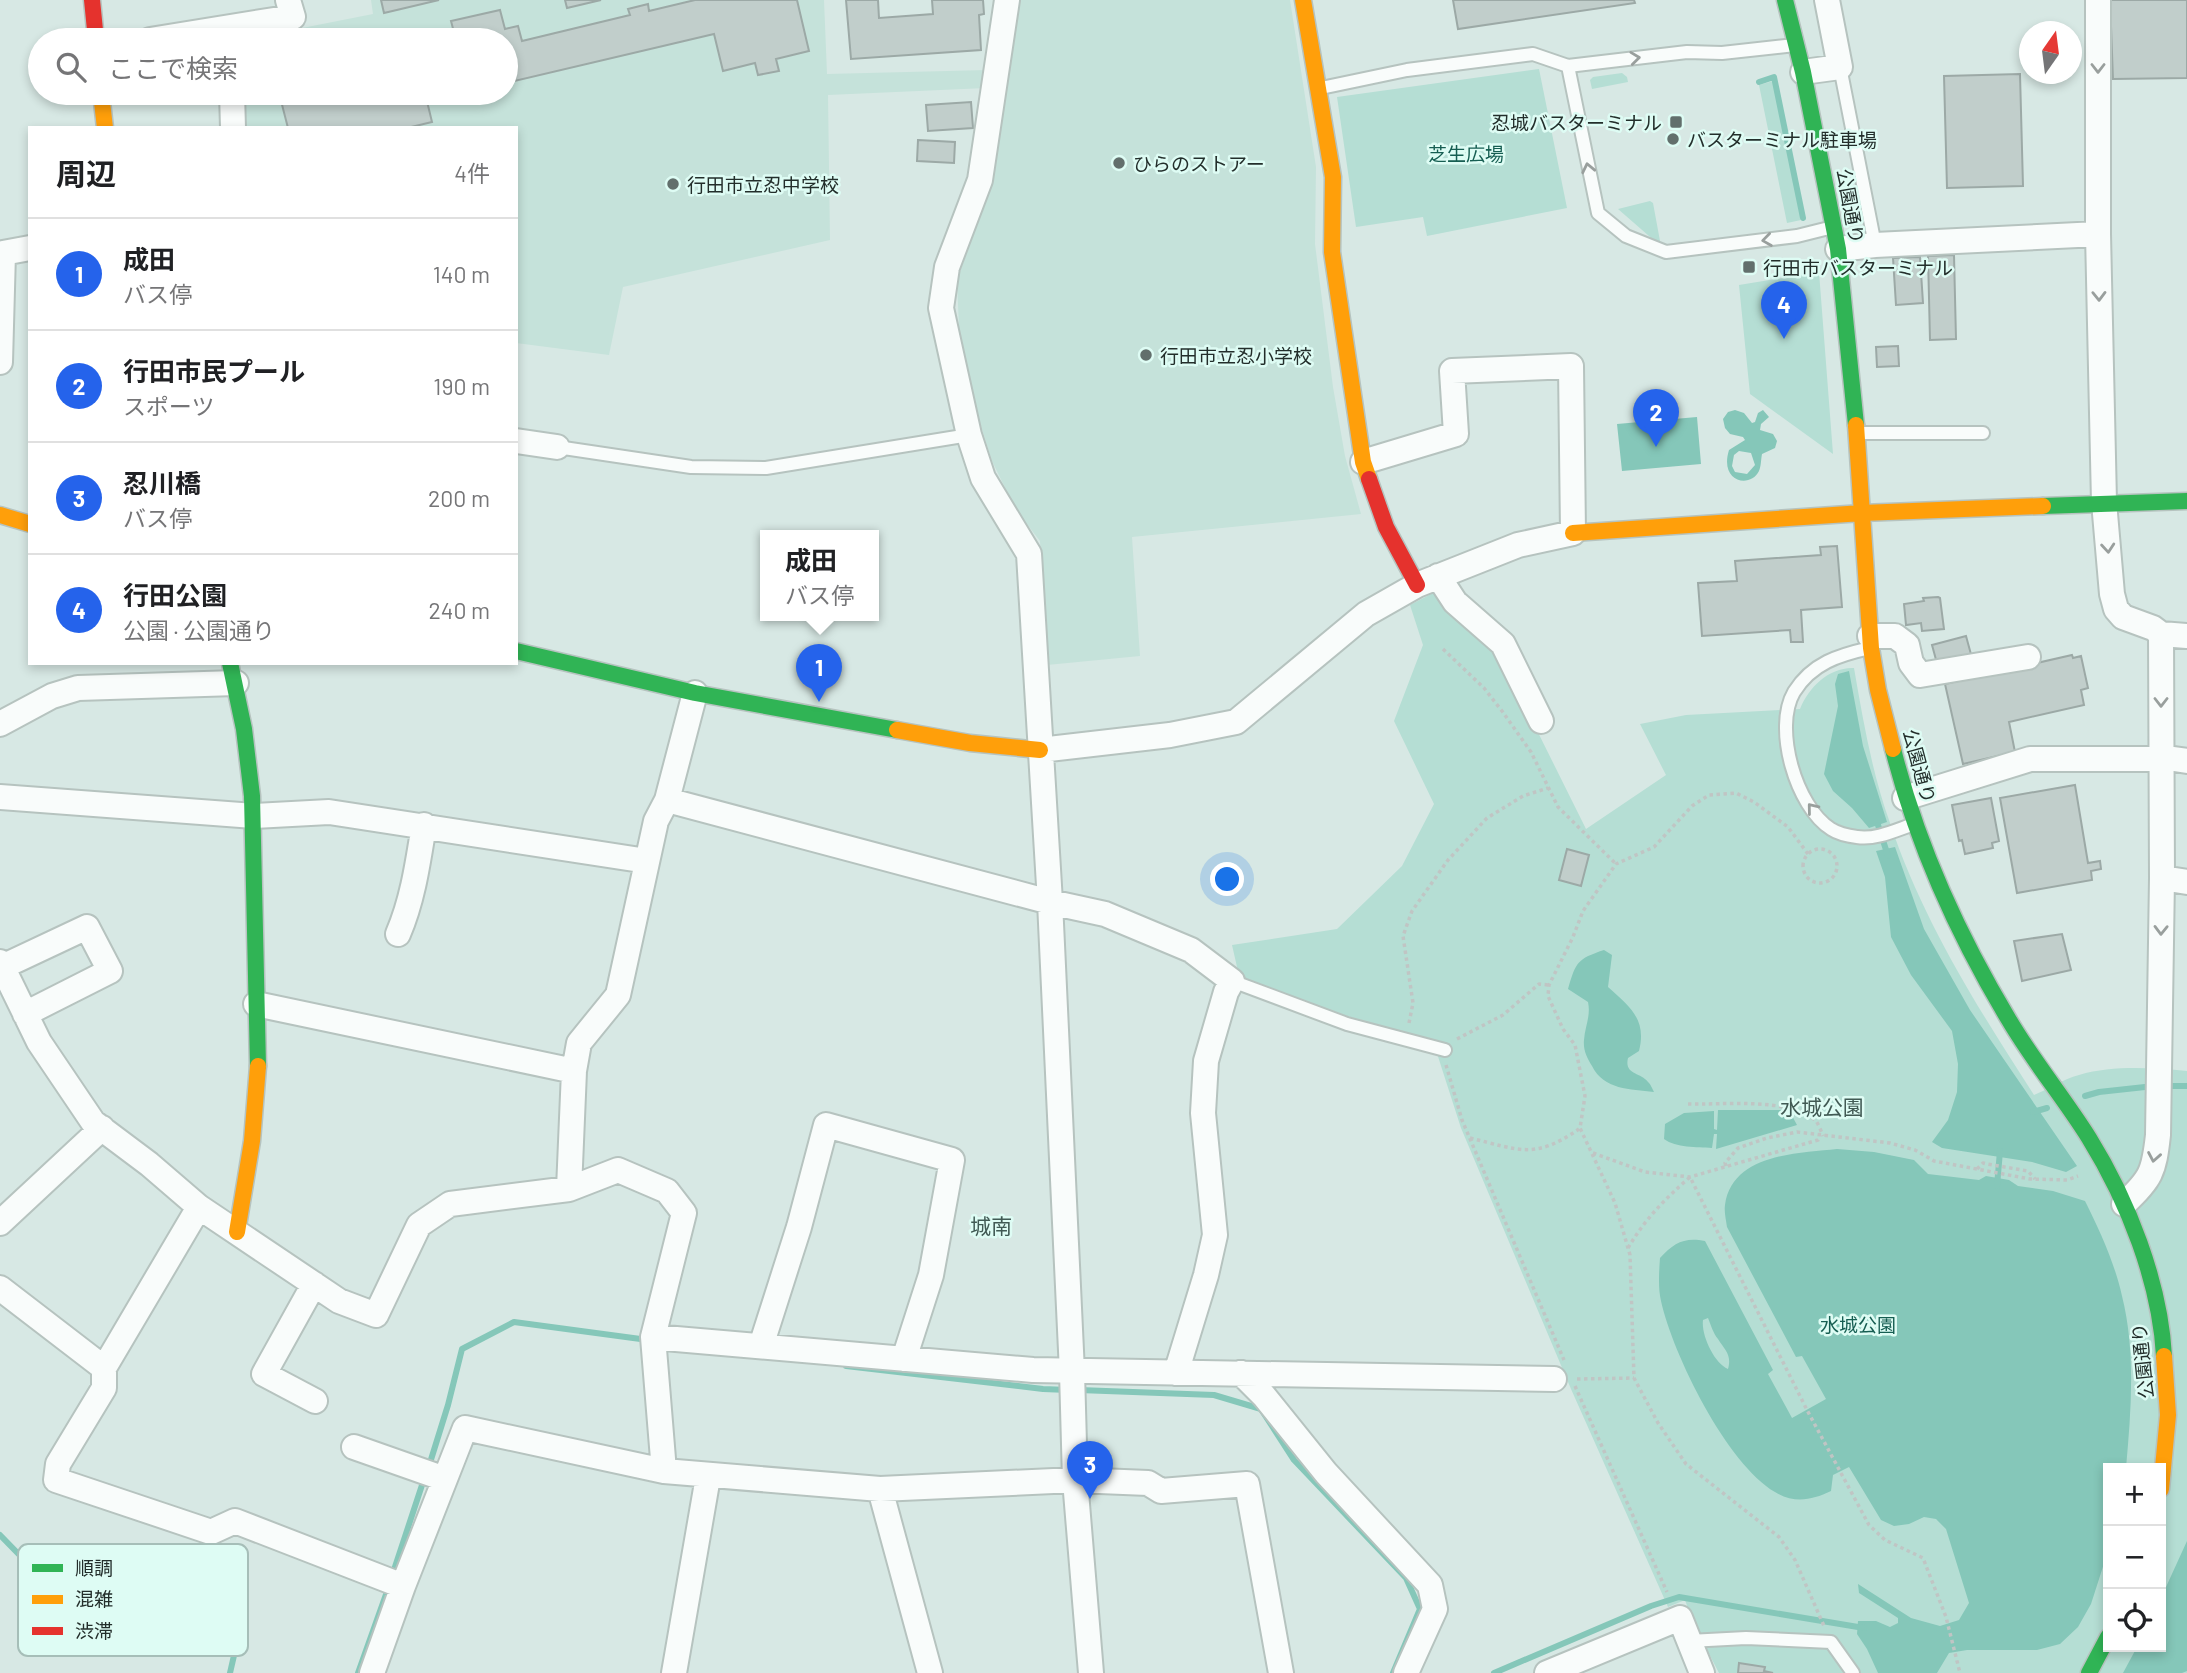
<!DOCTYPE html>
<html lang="ja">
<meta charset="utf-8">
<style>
:root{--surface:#fff;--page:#f2f2f2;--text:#202124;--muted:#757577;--line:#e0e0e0;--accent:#2563eb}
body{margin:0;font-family:Barlow,"Noto Sans JP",sans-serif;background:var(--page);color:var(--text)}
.controls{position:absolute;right:21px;bottom:21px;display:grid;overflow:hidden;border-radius:0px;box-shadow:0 4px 10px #0003}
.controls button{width:63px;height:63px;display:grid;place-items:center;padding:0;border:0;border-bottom:2px solid var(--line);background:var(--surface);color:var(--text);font:35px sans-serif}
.compass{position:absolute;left:2019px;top:21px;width:63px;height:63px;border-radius:50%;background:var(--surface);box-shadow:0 4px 10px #0003;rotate:14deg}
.you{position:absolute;left:1228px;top:880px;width:24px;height:24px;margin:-18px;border:5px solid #fff;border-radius:50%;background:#1a73e8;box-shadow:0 0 0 10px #1a73e833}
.badge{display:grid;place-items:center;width:46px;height:46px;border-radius:50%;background:var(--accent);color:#fff;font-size:23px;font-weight:700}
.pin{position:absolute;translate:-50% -58px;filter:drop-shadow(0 2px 4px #0008)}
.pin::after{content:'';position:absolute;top:37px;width:24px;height:21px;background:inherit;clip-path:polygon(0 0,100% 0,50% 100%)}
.popup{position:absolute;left:760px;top:530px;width:119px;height:91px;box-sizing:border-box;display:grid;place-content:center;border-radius:0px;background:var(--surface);filter:drop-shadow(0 2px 5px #0005);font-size:23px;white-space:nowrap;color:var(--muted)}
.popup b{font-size:26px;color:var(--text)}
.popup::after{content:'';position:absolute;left:50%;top:100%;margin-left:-14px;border:14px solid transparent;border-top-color:var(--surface)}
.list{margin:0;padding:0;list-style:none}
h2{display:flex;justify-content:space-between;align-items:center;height:91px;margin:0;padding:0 28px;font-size:30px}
h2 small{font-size:23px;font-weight:400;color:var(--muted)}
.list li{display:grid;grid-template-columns:46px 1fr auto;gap:21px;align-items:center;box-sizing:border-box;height:112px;padding:0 28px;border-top:2px solid var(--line)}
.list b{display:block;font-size:26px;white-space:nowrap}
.list p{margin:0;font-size:23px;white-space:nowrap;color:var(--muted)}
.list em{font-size:23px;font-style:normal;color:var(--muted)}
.icon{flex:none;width:38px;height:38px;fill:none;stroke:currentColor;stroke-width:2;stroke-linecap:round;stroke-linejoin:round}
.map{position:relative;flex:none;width:2187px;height:1673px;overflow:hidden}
.search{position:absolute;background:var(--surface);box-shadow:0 4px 10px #0003;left:28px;top:28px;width:490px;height:77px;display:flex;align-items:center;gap:18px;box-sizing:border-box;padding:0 24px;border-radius:38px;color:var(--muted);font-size:26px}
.panel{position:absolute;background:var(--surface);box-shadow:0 4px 10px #0003;left:28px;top:126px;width:490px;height:539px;border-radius:0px}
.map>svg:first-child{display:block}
</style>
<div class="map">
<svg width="2187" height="1673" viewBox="0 0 2187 1673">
<rect width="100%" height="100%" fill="#d7e8e4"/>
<path fill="#c5e2da" d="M371,0h453l3,74 160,-4 -1,18 -158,7 2,145 -207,47 -14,68 -93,-12v-215h-274l-1,-35h265v-53h-265l132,-26z
M1019,0h271l26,167 -1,77 18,143 12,69 16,58 -229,23 8,119 -93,9 -7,-124 -24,-31 -24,-49 -25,-79 -8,-54 -2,-48 35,-97z"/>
<path fill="#b5ded4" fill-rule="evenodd" d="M1539,69l28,139 -140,28 -4,-19 -67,10 -19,-130z
M1622,73l5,4 1,5 -36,7 -2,-9 3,-3z
M1773,81l28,139 -14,3 -28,-138z
M1650,201l3,2 7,38 -3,2 -39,-34z
M1819,272l14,182 -83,-60 -11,-109z
M1433,593l64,57 89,179 80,-54 -26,-51 46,-9 114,-6c9,-22 29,-42 54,-41 9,52 18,105 36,155 33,99 88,185 144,272 15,-6 29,-16 45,-20 35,-10 72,-7 108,-4v602h-468l-25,-48 -9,-25 -17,7 -97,-218 -110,-261 -28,-87 -53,-14 -140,-47 -8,-35 105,-16 65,-63 32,-62 -40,-83 29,-76 -13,-40zM2108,1468h53v179h-53z"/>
<path fill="#85c7b9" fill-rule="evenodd" d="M1735,410l9,3 8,10 3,-1 3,-9 5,-3 6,7 -8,7 -1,6 13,4 4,7 -2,7 -13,6c-1,5 -1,13 -3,17 -9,18 -40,11 -30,-21l16,-10 -2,-3 -13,-3 -5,-6 -2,-9 5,-7zM1739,451l12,2 4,12 -8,9 -12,-2 -3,-6 2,-11z
M1697,417l4,47 -79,7 -5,-47z
M1849,671l14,75 24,76 -18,6 -17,-20 -19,-17 -9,-17 14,-68 -3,-22 3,-10z
M1895,847l29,82 46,81 107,156 -11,6 -34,-10 -90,-14 -10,-6 16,-22 9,-28 1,-28 -6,-33 -41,-56 -20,-38 -6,-60 -9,-26z
M1604,950l8,5 -4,32c22,20 39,32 31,64l-11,7c-4,17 12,14 20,24 2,1 5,8 6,10 -24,-3 -50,-2 -62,-26 -5,-8 -9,-16 -8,-26 1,-14 7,-24 4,-38l-20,-13c8,-27 9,-30 36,-39z
M1718,1110h65l8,4 6,11 -81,24 1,-15h-3l-2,14c-15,-1 -36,0 -48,-9l1,-15 19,-11 30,-2v18l3,1z
M1837,1149l37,3 40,8 14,14 51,6 7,-4 23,4 9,6 35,5 32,10c15,30 30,63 37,95 14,56 9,116 4,172h-18v83l-17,53 -13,23 -18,17 -23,6h-70l-18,3 -12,20h-59l-11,-24 -10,-15 1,-13h18l14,6 8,-4v-5l-39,-25 -1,-9 53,34 29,8 19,-6 10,-17 -23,-74 -10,-10 -12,-2 -15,7 -15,2 -13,-6 -32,-53 -16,8 -2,16c-19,9 -36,13 -56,1 -48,-28 -102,-137 -114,-191 -3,-13 -2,-29 -1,-43 14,-15 24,-21 45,-17l68,129 -5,4 24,44 34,-19 -24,-43 -6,1 -69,-130c-1,-7 -3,-15 -2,-22 7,-51 73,-52 112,-56zM1708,1318c3,7 5,15 10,21 7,11 14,16 10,30 -14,-6 -27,-34 -25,-49z
M2187,1541v130l-5,2h-59l14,-26h24v-49z"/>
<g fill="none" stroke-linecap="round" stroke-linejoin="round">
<path stroke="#85c7b9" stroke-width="6" d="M1759,82l15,-5 29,141
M1878,825l10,31
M2171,1086h16
M2085,1096l14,-4 46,-5
M2033,1112l14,-4
M1997,1186l3,-35
M846,1366l197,23 25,1
M1079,1390l135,5 47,14 33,51 112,118 14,31 -27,64
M429,1466l19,-61 14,-56 52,-27 134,18
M0,1535l38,39 41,23 75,-6 74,29 10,18 -8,35
M392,1576l33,-100
M358,1673l31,-87
M1494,1673l157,-67 28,-9 185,31"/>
</g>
<path fill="#c1cecb" stroke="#9ca9a6" stroke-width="2" d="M381,0h58l-55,13z
M565,0h36l-34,8z
M695,0h102l12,51 -33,8 3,12 -21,4 -3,-12 -32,8 -9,-37 -208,49v-43h-50l-5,-19 49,-11 5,19 13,-3 4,15 108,-26 -2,-6 20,-5 1,7z
M846,0h32l1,18 54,-4 -1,-14h51l1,14 -5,1 2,35 -130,9z
M1453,0h181l1,3 -177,26z
M2110,0h77v78l-74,1z
M411,33l2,7h-33z
M2020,74l3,112 -76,2 -3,-112z
M279,93h146l7,29 -25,6h-119z
M971,102l2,26 -45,3 -2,-26z
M918,140l37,2 -1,21 -37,-2z
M1954,255l2,84 -26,1 -2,-84z
M1920,257l3,46 -27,2 -3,-47z
M1898,346l1,20 -22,1 -1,-20z
M1837,546l5,61 -41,3 2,32h-12l-1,-12 -88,6 -4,-53 39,-2 -2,-20 86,-6 -1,-8z
M1938,597l2,1 4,31 -22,2 -1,-8 -15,2 -2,-21 20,-3 -1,-3z
M1966,636l6,22 -34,9 -6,-22z
M2072,655l1,3 8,-2 7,32 -7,2 3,15 -75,17 6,30 -52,12 -18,-80z
M2075,785l13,78 12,-2 1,8 -10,2 1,9 -75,13 -17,-95z
M1991,798l8,43 -7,2 1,5 -28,6 -3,-14 -3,1 -7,-36z
M1567,849l22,6 -8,31 -22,-6z
M2062,934l9,36 -49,11 -8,-40z
M1739,1663l26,4 -1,4 9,2h-35z"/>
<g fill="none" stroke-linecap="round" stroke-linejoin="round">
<g stroke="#b6c3bf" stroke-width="16">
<path id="lane" d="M1568,66l30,147 28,23 40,16 131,-16 36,-9
M1840,67l35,178
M1321,88l86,-18 126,-16 35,12 119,-14 35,1 73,-8
M1860,433h123
M557,447l134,20 75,1 203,-33
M1870,648c-31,7 -58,15 -76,44 -21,36 2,115 37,137 6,4 18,7 26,8 19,3 39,-7 57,-13
M1232,981l115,43 98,26
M1689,1641l57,-3 85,4 22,31"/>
</g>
<g stroke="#b6c3bf" stroke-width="28">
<path id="street" d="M1007,0l-27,180 -33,87 -6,41 28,127 14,43 46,76 21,348 22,470 3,108 16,193
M2098,0v234l6,268 8,92 4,15 7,8 30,11 8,6 26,2
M150,40l143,-23 -5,-17
M1803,72l37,-5 -13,-67
M232,93l1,35
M1838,249l37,-4 223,-11
M0,362l3,-109 27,-5
M516,441l41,6
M1438,576l17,26 48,42 38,77
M1870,636h25l12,9 4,18 9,12 108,-18
M0,724l52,-28 26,-8 158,-5
M1040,750l130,-15 66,-13 130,-108 51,-29 101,-40 55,-12 -2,-167 -119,5 4,63 -93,28
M0,797l254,19 75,-4 318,49
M1905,798l125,-39h144l13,2
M667,800l383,102 55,12 86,36 41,31 -6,11 -20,69 -3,52 12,122 -9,40 -30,98
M2162,878l25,4
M398,934c15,-35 20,-72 26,-109
M0,962l39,80 54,80 56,42 50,43 140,94 37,14 43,-90 31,-21 119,-15
M2,967l85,-40 23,44 -85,43
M256,1004l318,67 5,-28 39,-48 38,-174 11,-21 28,-107
M574,1071l-5,118 49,-19 49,21 17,22 -31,124 11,134
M2124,1204c27,-25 30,-32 34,-69l4,-257 -1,-244
M0,1223l102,-95
M314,1284l-50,90 51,27
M0,1288l104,80v20l-46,76 -2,16 155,52 24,-11 168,65
M653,1337l380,33 521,9
M761,1346l38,-119 27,-102 126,35 -21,115 -27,84
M104,1368l95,-161
M1241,1373l23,23 62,77 104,112 5,24 -29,64
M354,1447l91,32
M880,1489l195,-9 73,3 13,8 86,-7 34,189
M372,1673l31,-87 62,-158 199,43 216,18 50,184
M674,1673l34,-196
M1547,1673l133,-55 22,55"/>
</g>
<g stroke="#b6c3bf" stroke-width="19">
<path id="fast" d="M1785,0l18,72 35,177 18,176
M2043,506l144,-5
M516,651l179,42 202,37
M230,663l14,66 8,67 6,270
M1893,749c24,96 65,186 116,271 24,41 55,78 80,118 39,63 71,144 75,218
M2089,1673l19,-36"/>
</g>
<g stroke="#b6c3bf" stroke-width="19">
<path id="slow" d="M1303,0l30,177 -1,75 31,210 6,17
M101,93l4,35
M1856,425l15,223 7,42 15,59
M0,515l30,9
M1573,533l289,-20 181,-7
M897,730l73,13 70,7
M237,1232l15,-91 6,-75
M2161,1489l7,-74 -4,-59"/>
</g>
<g stroke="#b6c3bf" stroke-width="19">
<path id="jam" d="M92,0l4,40
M1369,479l17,48 31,58"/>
</g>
<path stroke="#c0c5c4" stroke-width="3.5" stroke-dasharray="3.5 3.5" stroke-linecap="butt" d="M1443,649l41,39 18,23 29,41 27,55 58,57
M1803 866a17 17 0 1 1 34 0a17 17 0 1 1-34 0Z
M1808,854l-20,-27 -34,-25 -18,-9 -27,2 -17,11 -38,41 -38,17 -33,47 -10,26 -24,48 -1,11 15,33 12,16 10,51 -5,32 35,75 15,52 4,123 24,45 28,41 93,73 16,23 29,66
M1409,1023l4,-20 -10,-67 9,-25 36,-51 39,-42 36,-22 25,-8
M1457,1039l46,-24 36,-31 10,1
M1446,1065l16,55 102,240
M1688,1104c33,1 103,-7 128,17 3,4 5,10 7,15
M1470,1138c50,12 64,22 109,-9
M1593,1153l52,19 45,5 128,-37 2,-3
M1726,1166l-1,-3 13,-15 29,-10 30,-6 93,11 25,7 19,11 96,18 37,1 11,-4
M1977,1169l6,-6 4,1 41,7 7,8
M1628,1248c17,-29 37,-49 62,-71l117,233 62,115 16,15 38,18 23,59 14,56
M1577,1379l57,-1
M1575,1386l92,206"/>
<use href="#lane" stroke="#f9fcfb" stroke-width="12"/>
<use href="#street" stroke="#f9fcfb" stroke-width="24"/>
<use href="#fast" stroke="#30b455" stroke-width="16"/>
<use href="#slow" stroke="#ff9f0a" stroke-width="16"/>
<use href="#jam" stroke="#e5322d" stroke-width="16"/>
</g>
<defs><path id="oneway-chevron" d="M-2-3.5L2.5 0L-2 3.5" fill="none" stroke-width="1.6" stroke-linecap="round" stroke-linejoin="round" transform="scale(1.75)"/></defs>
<g stroke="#999f9d">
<use href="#oneway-chevron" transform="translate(1635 58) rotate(-7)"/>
<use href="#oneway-chevron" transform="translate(2098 68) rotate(90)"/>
<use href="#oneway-chevron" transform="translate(1588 168) rotate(-102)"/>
<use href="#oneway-chevron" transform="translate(1767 240) rotate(172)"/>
<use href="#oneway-chevron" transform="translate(2099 296) rotate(89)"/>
<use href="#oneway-chevron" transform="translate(2108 548) rotate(85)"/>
<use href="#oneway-chevron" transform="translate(2161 702) rotate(90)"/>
<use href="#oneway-chevron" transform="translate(1812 808) rotate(-129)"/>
<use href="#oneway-chevron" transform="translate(2161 930) rotate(91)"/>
<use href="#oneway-chevron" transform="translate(2154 1157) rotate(100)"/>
</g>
<g fill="#626f6c" stroke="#defcf4" stroke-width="2.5">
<rect x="1669" y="115" width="14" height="14" rx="3.5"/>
<circle cx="1673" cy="139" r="7"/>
<circle cx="1119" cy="163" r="7"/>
<circle cx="673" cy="184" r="7"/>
<rect x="1742" y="260" width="14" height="14" rx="3.5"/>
<circle cx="1146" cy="355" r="7"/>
</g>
<g text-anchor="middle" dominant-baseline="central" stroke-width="5" stroke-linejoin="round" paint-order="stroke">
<g font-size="19" fill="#232e2b" stroke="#defcf4" text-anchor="start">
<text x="1662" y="122" text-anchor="end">忍城バスターミナル</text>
<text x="1687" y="139">バスターミナル駐車場</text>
<text x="1133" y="163">ひらのストアー</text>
<text x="687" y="184">行田市立忍中学校</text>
<text x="1763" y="267">行田市バスターミナル</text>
<text x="1160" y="355">行田市立忍小学校</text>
</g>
<g font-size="19" fill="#165e52" stroke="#defcf4">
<text x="1466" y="153">芝生広場</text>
<text x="1858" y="1324">水城公園</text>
</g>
<g font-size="19" fill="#232e2b" stroke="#defcf4">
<text transform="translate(1851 206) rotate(80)">公園通り</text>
<text transform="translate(1920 766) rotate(75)">公園通り</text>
<text transform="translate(2142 1361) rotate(-96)">公園通り</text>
</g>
<g font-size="21" fill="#415a54" stroke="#defcf4">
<text x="1822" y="1106">水城公園</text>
<text x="991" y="1225">城南</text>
</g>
</g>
<rect x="18" y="1544" width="230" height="112" rx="10" fill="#defcf4" stroke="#a6beb8" stroke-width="2"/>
<rect x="32" y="1564" width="31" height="8" fill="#30b455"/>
<rect x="32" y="1595" width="31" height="9" fill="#ff9f0a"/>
<rect x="32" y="1627" width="31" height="8" fill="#e5322d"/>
<g font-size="19" fill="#232e2b">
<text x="75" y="1575">順調</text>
<text x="75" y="1606">混雑</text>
<text x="75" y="1638">渋滞</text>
</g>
</svg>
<div class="controls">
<button>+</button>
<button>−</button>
<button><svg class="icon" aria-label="locate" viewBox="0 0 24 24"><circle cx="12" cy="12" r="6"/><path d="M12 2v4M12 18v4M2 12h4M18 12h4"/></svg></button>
</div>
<svg class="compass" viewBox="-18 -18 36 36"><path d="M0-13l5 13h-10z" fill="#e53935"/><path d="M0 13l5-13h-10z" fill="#757577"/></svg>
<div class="you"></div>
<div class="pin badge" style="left:819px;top:702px">1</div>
<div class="popup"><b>成田</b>バス停</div>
<div class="pin badge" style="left:1656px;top:447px">2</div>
<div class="pin badge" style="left:1090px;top:1499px">3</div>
<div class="pin badge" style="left:1784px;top:339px">4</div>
<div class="search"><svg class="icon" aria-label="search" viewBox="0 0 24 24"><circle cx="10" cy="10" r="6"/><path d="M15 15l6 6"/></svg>ここで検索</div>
<section class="panel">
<h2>周辺<small>4件</small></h2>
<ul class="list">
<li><span class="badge">1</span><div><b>成田</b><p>バス停</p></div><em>140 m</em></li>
<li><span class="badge">2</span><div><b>行田市民プール</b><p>スポーツ</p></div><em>190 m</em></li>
<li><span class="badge">3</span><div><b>忍川橋</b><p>バス停</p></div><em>200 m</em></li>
<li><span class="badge">4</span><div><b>行田公園</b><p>公園 · 公園通り</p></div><em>240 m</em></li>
</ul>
</section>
</div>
